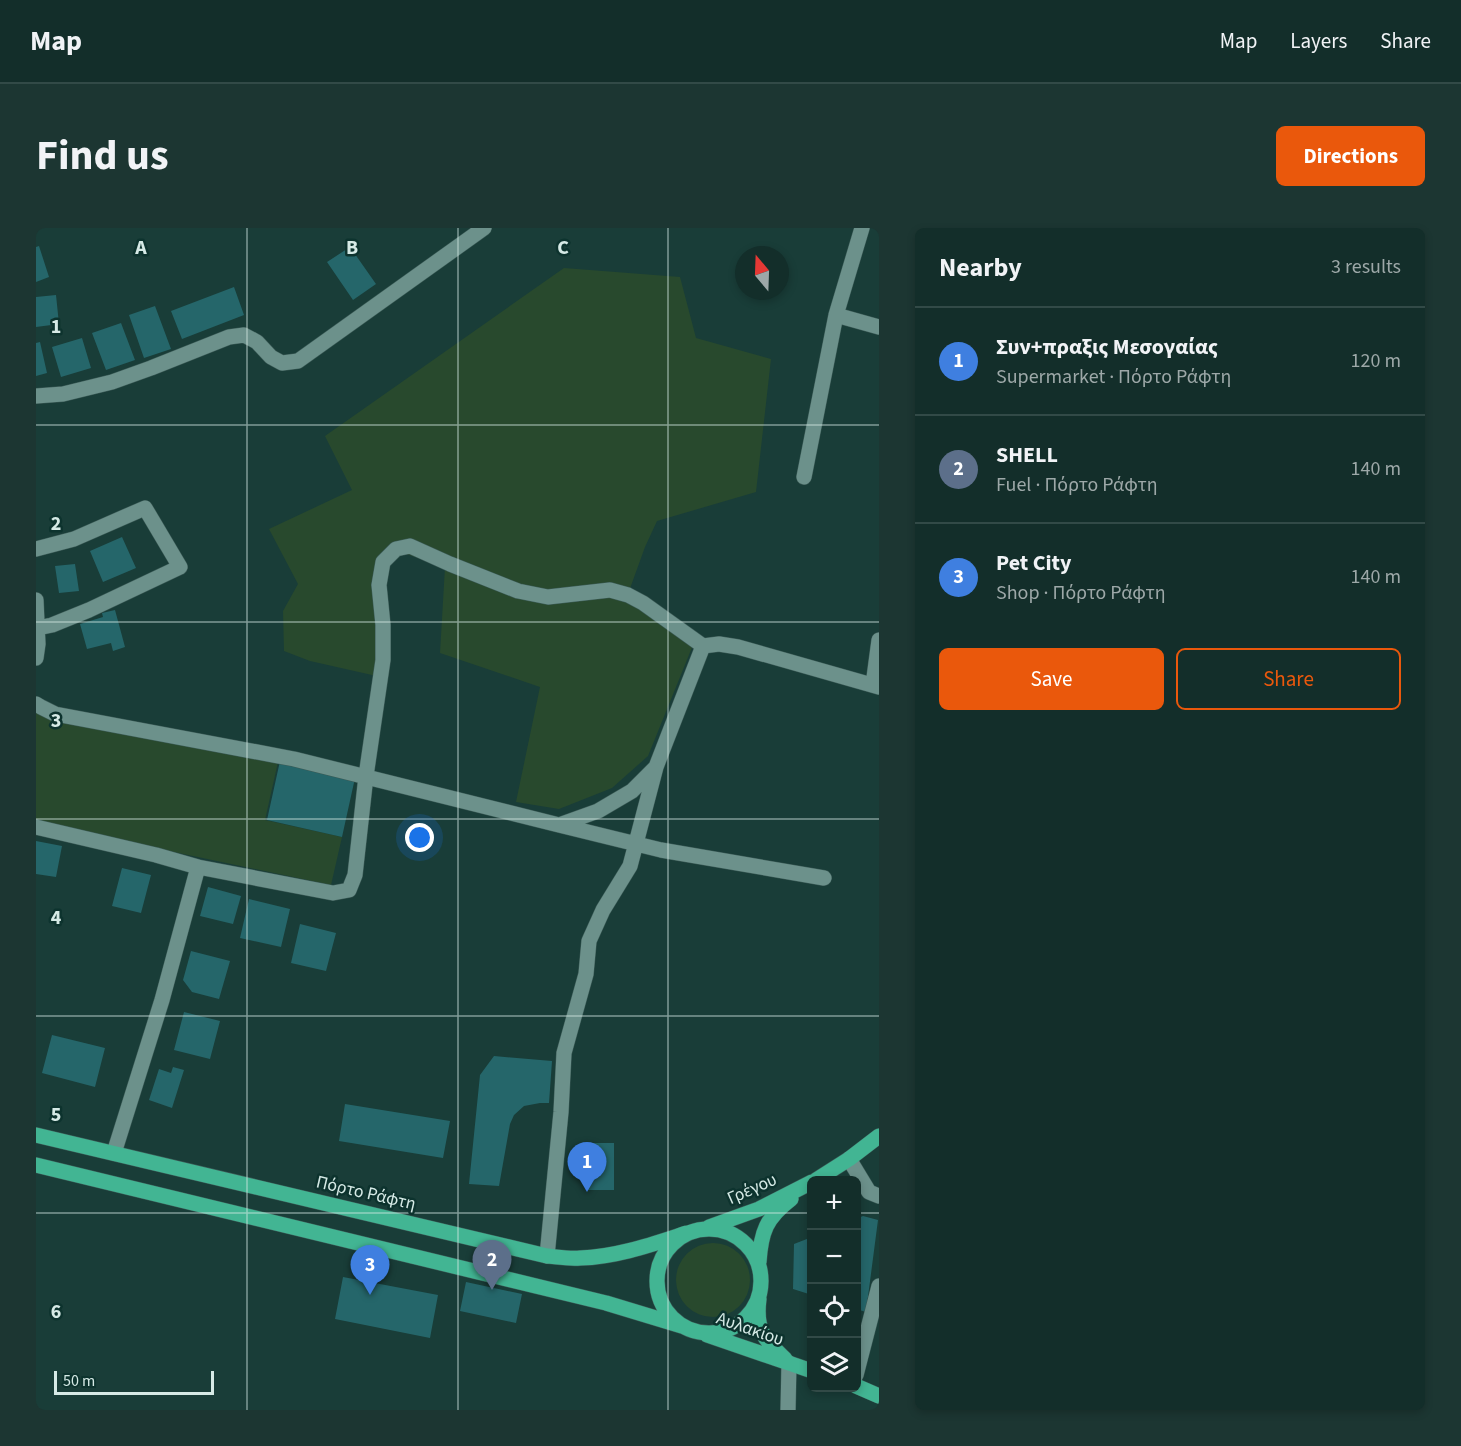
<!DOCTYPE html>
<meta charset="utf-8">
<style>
:root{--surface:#132e2a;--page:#1c3632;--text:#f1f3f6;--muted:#9da8a8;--line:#324a47;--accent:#ea580c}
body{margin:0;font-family:"Source Sans 3",sans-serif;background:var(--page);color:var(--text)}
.controls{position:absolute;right:18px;bottom:18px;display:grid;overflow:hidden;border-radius:9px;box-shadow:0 3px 9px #0003}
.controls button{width:54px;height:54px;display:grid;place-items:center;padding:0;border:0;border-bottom:2px solid var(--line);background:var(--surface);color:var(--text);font:30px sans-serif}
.compass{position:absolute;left:699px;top:18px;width:54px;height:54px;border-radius:50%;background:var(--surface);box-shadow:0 3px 9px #0003;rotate:341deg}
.scale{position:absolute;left:18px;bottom:15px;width:160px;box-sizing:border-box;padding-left:6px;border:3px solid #d6eae6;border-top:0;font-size:16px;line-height:21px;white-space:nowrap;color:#d6eae6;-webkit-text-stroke:4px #0d332e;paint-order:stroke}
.you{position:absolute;left:384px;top:610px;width:21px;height:21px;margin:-15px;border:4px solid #fff;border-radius:50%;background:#1a73e8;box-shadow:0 0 0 9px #1a73e833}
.badge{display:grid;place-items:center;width:39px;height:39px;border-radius:50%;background:var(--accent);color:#fff;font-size:20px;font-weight:700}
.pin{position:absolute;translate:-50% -50px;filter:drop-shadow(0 2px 3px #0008)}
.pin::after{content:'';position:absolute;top:32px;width:21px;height:18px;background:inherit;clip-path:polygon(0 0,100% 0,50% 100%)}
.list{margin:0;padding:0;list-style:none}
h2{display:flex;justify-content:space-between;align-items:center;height:78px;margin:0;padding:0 24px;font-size:26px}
h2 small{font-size:20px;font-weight:400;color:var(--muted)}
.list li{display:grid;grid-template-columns:39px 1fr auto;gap:18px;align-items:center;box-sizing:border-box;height:108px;padding:0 24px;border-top:2px solid var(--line)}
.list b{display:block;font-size:22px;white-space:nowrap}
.list p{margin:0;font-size:20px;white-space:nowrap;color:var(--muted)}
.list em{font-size:20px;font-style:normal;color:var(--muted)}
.actions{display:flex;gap:12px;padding:18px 24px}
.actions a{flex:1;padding:14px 0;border:2px solid var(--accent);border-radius:9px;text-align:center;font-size:21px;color:var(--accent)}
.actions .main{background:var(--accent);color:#fff}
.icon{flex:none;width:33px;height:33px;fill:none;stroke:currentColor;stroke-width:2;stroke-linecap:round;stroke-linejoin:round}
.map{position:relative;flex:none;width:843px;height:1182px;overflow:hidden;border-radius:9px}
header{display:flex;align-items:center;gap:36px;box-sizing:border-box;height:84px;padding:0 30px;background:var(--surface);border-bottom:2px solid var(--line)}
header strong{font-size:28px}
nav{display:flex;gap:33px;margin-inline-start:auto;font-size:21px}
.intro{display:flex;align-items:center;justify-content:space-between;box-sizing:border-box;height:144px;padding:0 36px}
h1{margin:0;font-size:42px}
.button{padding:15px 27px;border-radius:9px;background:var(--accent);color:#fff;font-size:21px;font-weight:700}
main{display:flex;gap:36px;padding:0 36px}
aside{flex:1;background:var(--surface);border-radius:9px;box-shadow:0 3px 9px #0003}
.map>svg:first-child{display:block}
</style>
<header>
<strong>Map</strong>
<nav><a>Map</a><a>Layers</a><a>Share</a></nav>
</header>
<div class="intro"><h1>Find us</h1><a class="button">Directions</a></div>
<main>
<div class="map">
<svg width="843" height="1182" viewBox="0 0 843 1182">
<rect width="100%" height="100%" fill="#193d38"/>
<path fill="#28492d" d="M528,40l116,9 16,61 75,21 -15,133 -99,29 -12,26 -17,47 67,46 -47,116 -36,32 -53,21 -43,-7 24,-115 -100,-34 5,-86 -54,-18 -10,54v74l-71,-16 -26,-10 -1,-40 15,-27 -29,-55 83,-39 -27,-54z
M0,483l242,51 -13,58 77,17 -11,48 -295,-62z
M640 1052a37 37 0 1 1 74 0a37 37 0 1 1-74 0Z"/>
<path fill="#25666a" d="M3,18l10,31 -13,5v-35z
M314,19l26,37 -23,16 -26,-38z
M198,59l10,28 -62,24 -11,-28z
M20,67l3,29 -23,3v-30z
M119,78l16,43 -27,9 -15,-43z
M85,95l14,37 -29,10 -14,-37z
M46,110l9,30 -30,9 -9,-30z
M4,114l7,31 -11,3v-33z
M86,309l14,31 -33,14 -13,-31z
M39,336l4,27 -20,2 -4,-27z
M79,382l10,37 -12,4 -2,-8 -24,6 -7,-25 23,-7 -1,-4z
M244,533l75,17 -13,59 -75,-17z
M0,613l26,5 -6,31 -20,-3z
M86,640l29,7 -10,38 -29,-7z
M172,659l33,9 -8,28 -33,-8z
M213,671l41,10 -9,38 -41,-9z
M264,696l36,9 -10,38 -35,-8z
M155,723l39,10 -11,38 -27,-7 -9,-12z
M148,784l36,9 -10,38 -36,-9z
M16,807l53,13 -10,39 -53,-14z
M458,828l58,5 -3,42h-9l-16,3 -10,9 -4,9 -11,62 -30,-2 11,-109z
M137,839l11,3 -12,38 -23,-8 10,-31 12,4z
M309,876l105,17 -7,37 -104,-17z
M550,915h28v47h-28z
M827,988l15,4 -12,92 -10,-3v-90z
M776,1009v58l-19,-6 1,-45z
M307,1049l95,18 -8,43 -95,-19z
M430,1054l56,12 -6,29 -56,-12z"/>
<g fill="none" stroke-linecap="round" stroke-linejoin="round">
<g stroke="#3c5b57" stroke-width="16">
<path id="minor" d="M800,87l43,12
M0,168l27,-2 49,-12 39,-14 78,-31 15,-2 13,7 14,15 11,6 16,-2 186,-133
M768,249l32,-162 26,-87
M0,321l38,-10 71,-31 35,59 -91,43 -37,15 -14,3
M0,372l2,44 -2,14
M837,457l6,-45
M0,476l5,3 14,7 239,45 265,66 39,-14 34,-20 24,-24 47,-121 16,-2 19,3 141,40
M523,597l102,25 163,28
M0,599l120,28 42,12
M78,925l48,-153 36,-133 135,26 16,-3 6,-15 11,-99 17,-116v-35l-4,-40 4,-23 13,-13 14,-3 40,18 68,27 30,6 62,-7 18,5 15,8 60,43
M813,931l20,33 10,4
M511,1028l14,-144 3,-59 22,-79 3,-33 14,-31 27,-44 26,-99
M820,1147l23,-89
M752,1182l1,-47"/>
</g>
<g stroke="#3c5b57" stroke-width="16">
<path id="major" d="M0,907l511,121c11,1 22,3 33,2 37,-1 73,-14 107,-25
M0,937l570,138 76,23
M780,952l33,-21 30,-23
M673,999l50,-18 53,-27
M621 1053a52 52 0 1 1 104 0a52 52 0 1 1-104 0Z
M723,1034c2,-30 7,-44 32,-63
M723,1071c-4,31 5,40 26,60
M671,1107l105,36
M820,1158l23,10"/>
</g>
<use href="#minor" stroke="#6c918b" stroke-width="15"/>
<use href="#major" stroke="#42b593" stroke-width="15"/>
</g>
<path fill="none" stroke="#d6eae6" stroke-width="1.5" stroke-opacity="0.55" d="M211,0v1182M422,0v1182M632,0v1182M0,197h843M0,394h843M0,591h843M0,788h843M0,985h776M820,985h23"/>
<g text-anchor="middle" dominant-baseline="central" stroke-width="5" stroke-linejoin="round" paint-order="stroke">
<g font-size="18" fill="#d6eae6" stroke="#0d332e">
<text transform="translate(716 961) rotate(-24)">Γρέγου</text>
<text transform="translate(330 965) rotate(13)">Πόρτο Ράφτη</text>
<text transform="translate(714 1101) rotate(19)">Αυλακίου</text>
</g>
</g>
<g font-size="20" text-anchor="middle" font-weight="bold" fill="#d6eae6" stroke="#0d332e" stroke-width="5" stroke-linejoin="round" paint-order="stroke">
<text x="105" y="26">A</text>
<text x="316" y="26">B</text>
<text x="527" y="26">C</text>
<text x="20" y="105">1</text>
<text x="20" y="302">2</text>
<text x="20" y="499">3</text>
<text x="20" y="696">4</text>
<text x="20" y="893">5</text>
<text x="20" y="1090">6</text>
</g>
</svg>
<div class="controls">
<button>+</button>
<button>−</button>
<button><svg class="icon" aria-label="locate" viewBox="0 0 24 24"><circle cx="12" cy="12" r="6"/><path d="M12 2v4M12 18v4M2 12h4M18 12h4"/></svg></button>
<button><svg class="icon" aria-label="layers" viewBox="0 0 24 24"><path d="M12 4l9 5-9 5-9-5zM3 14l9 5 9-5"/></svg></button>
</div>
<svg class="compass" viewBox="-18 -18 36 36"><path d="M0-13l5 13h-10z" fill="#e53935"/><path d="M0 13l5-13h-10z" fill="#9da8a8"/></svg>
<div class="scale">50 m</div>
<div class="you"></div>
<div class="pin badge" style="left:551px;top:964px;background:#3f7fe0">1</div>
<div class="pin badge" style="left:456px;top:1062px;background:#5c6f8a">2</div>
<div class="pin badge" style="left:334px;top:1067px;background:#3f7fe0">3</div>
</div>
<aside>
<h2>Nearby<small>3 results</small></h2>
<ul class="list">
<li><span class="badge" style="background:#3f7fe0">1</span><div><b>Συν+πραξις Μεσογαίας</b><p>Supermarket · Πόρτο Ράφτη</p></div><em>120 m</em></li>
<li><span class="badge" style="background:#5c6f8a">2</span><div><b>SHELL</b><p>Fuel · Πόρτο Ράφτη</p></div><em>140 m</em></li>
<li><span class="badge" style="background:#3f7fe0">3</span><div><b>Pet City</b><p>Shop · Πόρτο Ράφτη</p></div><em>140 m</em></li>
</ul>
<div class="actions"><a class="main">Save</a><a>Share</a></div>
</aside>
</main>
